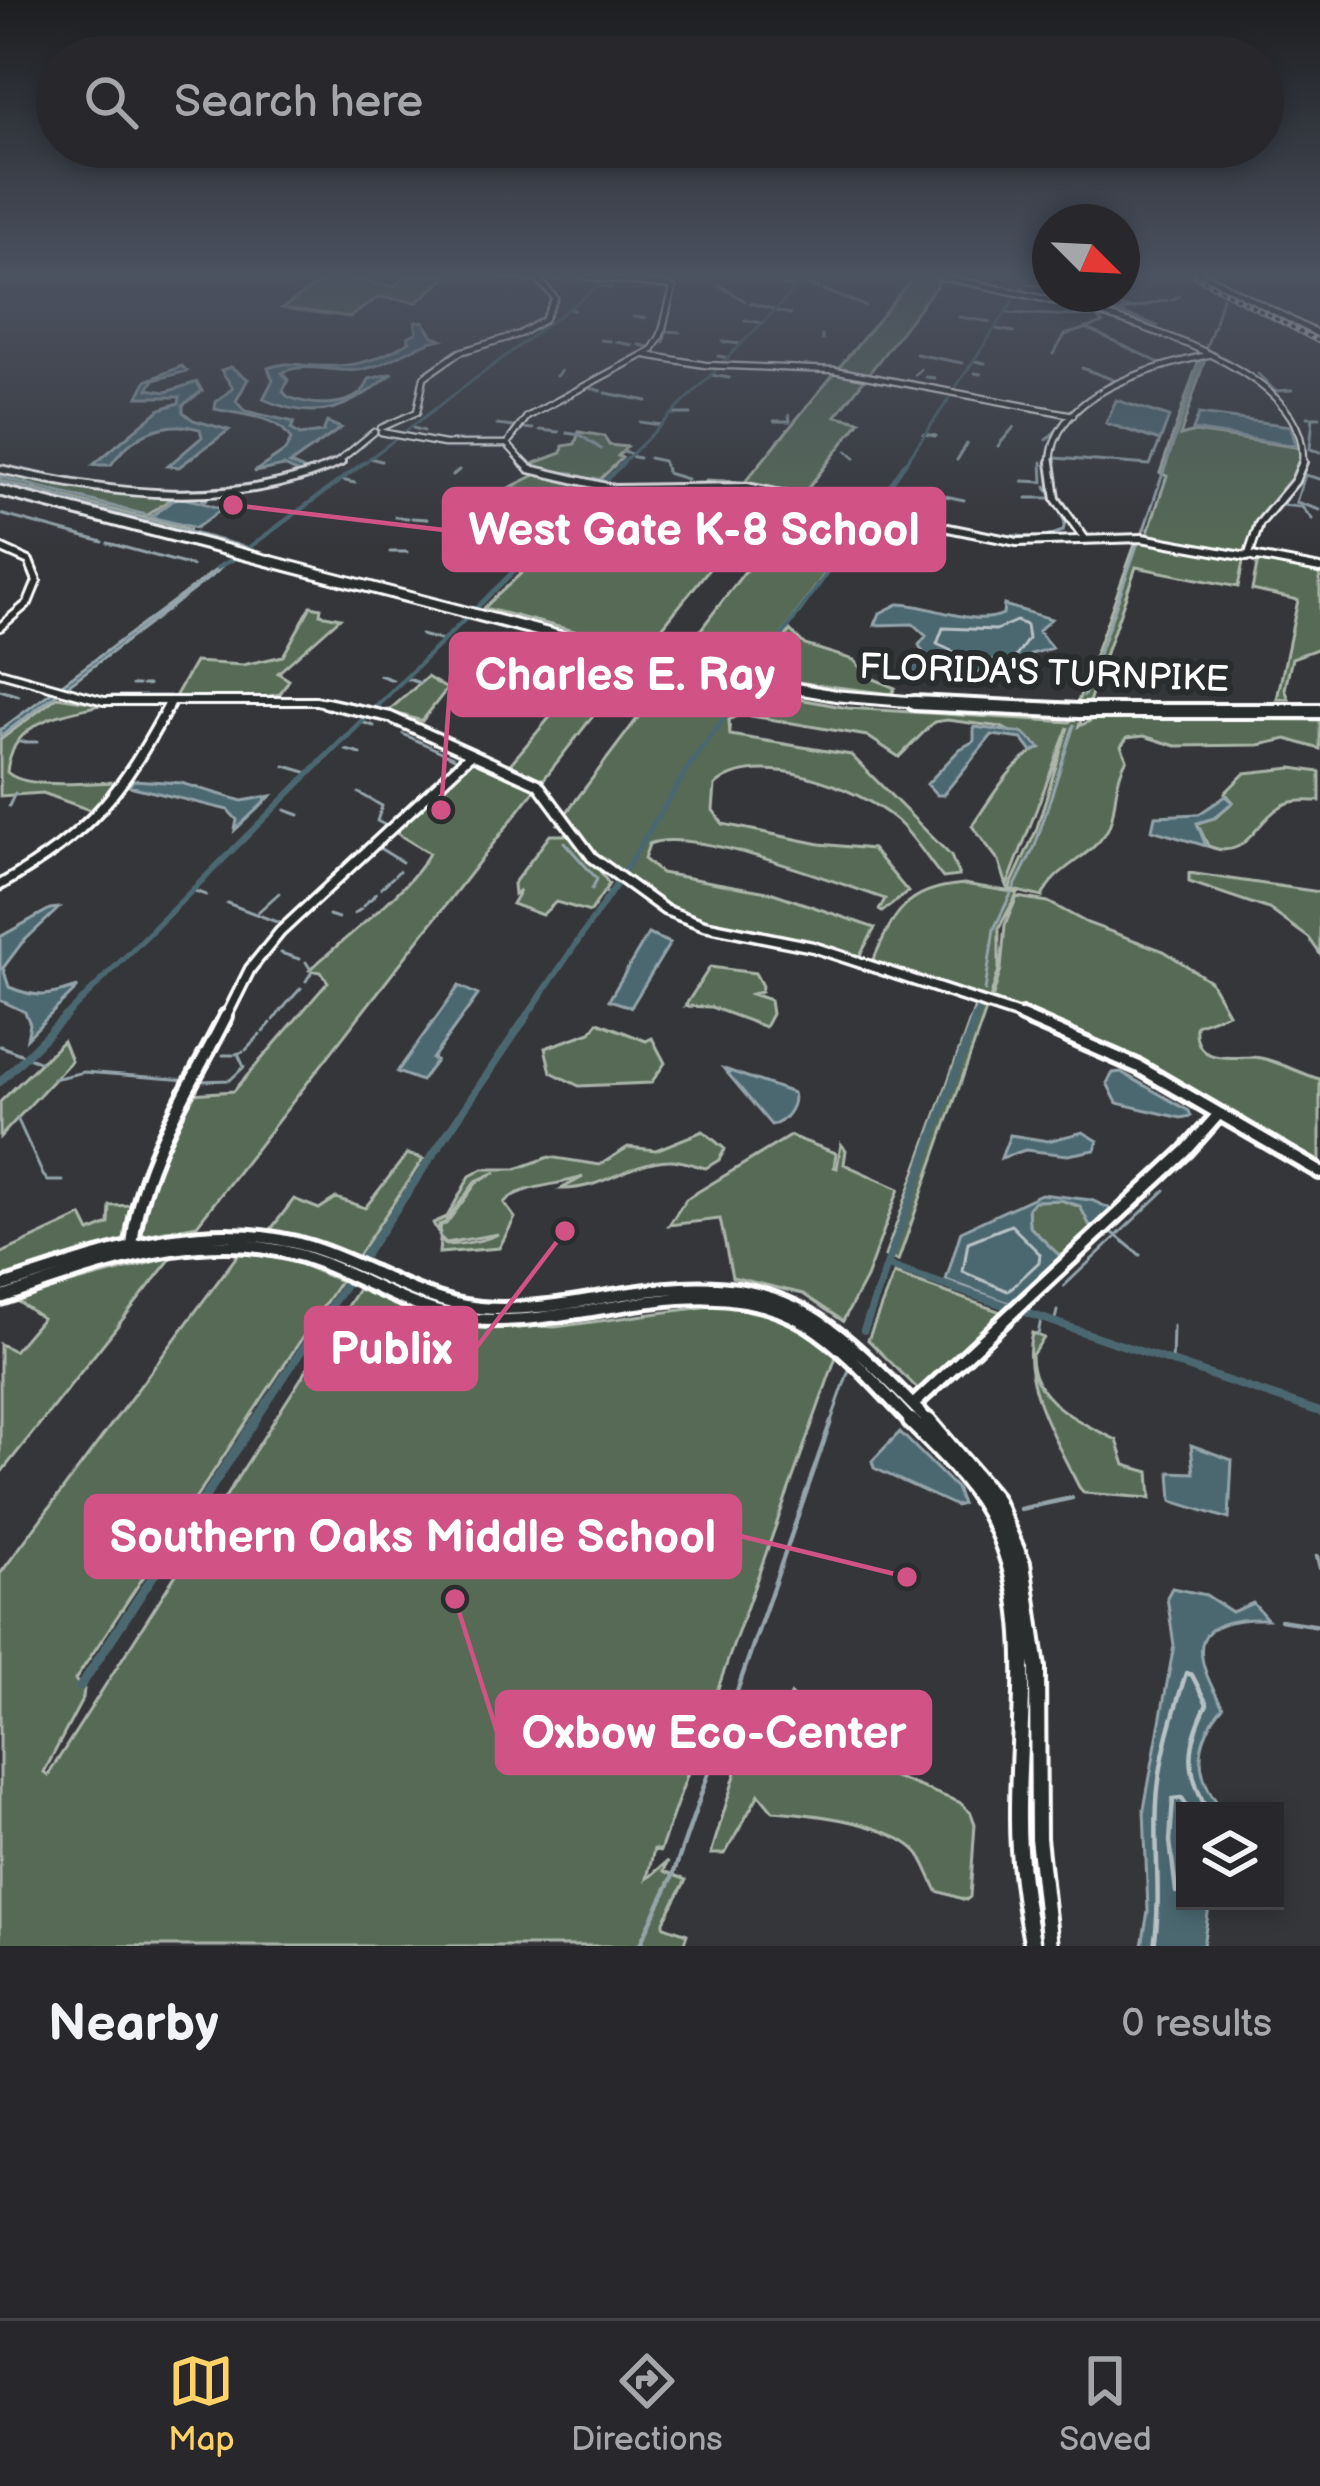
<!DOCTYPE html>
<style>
:root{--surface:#28282c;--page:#303034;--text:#f1f3f6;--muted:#a5a6a9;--line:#444448;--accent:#ffd166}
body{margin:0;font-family:"Balsamiq Sans",sans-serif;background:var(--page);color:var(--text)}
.controls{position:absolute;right:36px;bottom:36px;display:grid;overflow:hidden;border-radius:0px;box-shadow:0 6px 18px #0003}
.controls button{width:108px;height:108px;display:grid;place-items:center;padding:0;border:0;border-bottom:3px solid var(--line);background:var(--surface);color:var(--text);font:60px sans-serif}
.compass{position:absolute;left:1032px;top:204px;width:108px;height:108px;border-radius:50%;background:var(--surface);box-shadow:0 6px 18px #0003;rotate:114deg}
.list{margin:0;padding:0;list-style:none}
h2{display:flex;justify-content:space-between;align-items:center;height:156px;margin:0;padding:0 48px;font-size:51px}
h2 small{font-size:39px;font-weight:400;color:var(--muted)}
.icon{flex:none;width:66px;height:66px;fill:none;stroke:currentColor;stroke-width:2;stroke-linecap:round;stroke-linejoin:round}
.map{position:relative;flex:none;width:1320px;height:1946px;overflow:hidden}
.search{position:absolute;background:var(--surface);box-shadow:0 6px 18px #0003;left:36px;right:36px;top:36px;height:132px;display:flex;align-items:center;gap:30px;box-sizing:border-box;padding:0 42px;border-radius:66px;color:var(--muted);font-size:45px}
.sheet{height:372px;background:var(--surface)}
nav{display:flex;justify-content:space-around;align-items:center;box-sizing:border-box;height:168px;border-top:3px solid var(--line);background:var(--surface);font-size:33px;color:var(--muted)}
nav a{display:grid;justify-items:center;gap:6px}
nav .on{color:var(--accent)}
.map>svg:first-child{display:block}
</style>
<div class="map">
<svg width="1320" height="1946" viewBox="0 0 1320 1946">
<rect width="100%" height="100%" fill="#35363a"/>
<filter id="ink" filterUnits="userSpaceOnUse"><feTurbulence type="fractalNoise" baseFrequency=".00833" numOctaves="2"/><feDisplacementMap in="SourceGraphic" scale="24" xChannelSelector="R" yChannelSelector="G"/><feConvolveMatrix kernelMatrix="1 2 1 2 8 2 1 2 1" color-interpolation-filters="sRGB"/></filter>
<g filter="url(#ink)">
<path fill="#576b56" stroke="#abb5aa" stroke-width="3" d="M407,276h41l-31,26 -38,-5 -29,20 -68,-9 46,-31 66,9z
M914,276h30l-108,140 24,5 -58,75 -30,-6 -127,159 -161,-41 76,-71 45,6 46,-12 37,5 14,-29 -10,-5 -2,-16 14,-1 3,-5 38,2z
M1199,359h6l-25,77 15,-4 100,15 8,4 -6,25 -32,37 -17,44h-4l-6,30 -102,-20 -47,135 -2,5h-11l61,-168 9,-1 21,-62 -7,-3z
M579,432l25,4 5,9 18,2 -9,9 4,2 -45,44 -68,-14 26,-13 -8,-9 35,-13 1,-7 12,-2z
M0,470l76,18 95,7 3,2 -30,20 47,13 -191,-49z
M800,499l67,15 -110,156 6,1 27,-41 15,15 49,15 13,16 28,12 -3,6 -127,-16 -86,-20z
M1258,560l62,12v76l-28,10 -7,31 4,10h-12l21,-99 -46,-10z
M311,606l10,2 -1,6 20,4 -62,55 11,7 -9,14 -25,5 -82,1 22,-38 48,3 40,-9z
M541,642l90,25 -91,117 -34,-15 56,-66 -66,-15 2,-8c22,-7 38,-2 51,-24z
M670,675l178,33 222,14 4,-10h10l-5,14 18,-8 223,2v29l-33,-10 -28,6 -83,1 -32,-10 -17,2 -6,8 6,13c-15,24 -9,56 -22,75 -16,24 -52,35 -63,63l-33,-8 27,-58 32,-104 -61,159 -8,-25 -27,-35c18,-26 39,-64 68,-78l-39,-21 -54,-7 -13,2 -35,35 -32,-21 -127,-22 -11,6 1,15 121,20 100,101 8,20 -16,2c-15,-18 -29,-42 -47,-58 -37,-32 -140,-73 -181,-34l-2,24 10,14 97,20 52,5 36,43 -26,20 -3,-2 6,-11c-47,-16 -194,-73 -236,-55l-5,15 17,14 112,20 102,35 -16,29 -167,-39 -45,-23 -42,-35 -4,3 -37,-47z
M427,677l20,12 -25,32 -34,-10z
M57,697l46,7c-39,11 -91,14 -96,68 17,18 85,10 112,10l-27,29 -49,-18 -43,3v-56z
M469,757l69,29 -341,439 -63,12 8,-32 49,-111 43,-3 94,-109 -7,-10 -11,-2c33,-32 100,-79 119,-117l-36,-22z
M1292,768l28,4v29c-13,0 -28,-2 -40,6 -27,17 -34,55 -72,39l-11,-23 18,-5 18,-16 -8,-9 20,-20z
M562,818l47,66 -19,28 -34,-10 -14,13 -30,-11 8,-14 -6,4 -1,-10 37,-49h15l1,-8 -8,-3z
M1189,873l131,19v62l-11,-16 -40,-29 -80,-27z
M964,884l54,9 -19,35v42l-10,32 -118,-37c23,-52 33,-76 93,-81z
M1017,897l31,5 39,21 77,28 46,30 18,32 -32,12c-3,39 31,32 57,32 20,1 47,17 67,22v87l-188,-109 -140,-58 9,-30 4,-44z
M710,967l45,6 7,13 -1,6 -9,2 18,6 2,14 -7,13 -54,-20 -26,-1z
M977,1001l11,4 -90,256 -13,-5z
M598,1022l48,19 6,-3 13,25 -14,20 -72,3 -28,-14 -6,-24 46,-16z
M63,1041l8,20 -71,76v-35z
M703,1131l22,18 -6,11 -13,8c-11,-2 -26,-9 -37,-8 -42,2 -65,30 -108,29l22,-12c-22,8 -66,9 -79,26l11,15 -16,30 -60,5 1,-13 6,5c17,-1 37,-3 52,-11l-52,9 -7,-7 2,-11 5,-1 31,-42 19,-10 -20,9 -31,42 -6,2 -1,7 -5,-9 14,-6 23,-41 13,-7h33l33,-12 51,8 28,-18 28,3z
M790,1136l46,17 -2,14 3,1 4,-24 5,6 -2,14 55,25 -33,89 -23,43 -40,-27 -71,-17 -12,-58 -51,6 17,-26z
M407,1154l16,5 -66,98 -86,-28 23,-30 25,10 17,-11 29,10z
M1061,1200l20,7 11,23 -30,28 -33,-32 -1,-18 6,-7z
M135,1205l-6,33 -129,42v-26l82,-38 8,16 19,-8 1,-18z
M239,1253l52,7 49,21 -265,399 9,9 -1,9 -39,74 4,3 310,-486 99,40 3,-8 95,6 171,-23 60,11 51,39 -177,497 -6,-2 -7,30 21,-18 -4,10 22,9 -22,41v5l23,8 -4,12h-683v-372z
M172,1257l-172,217v-130l14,7 28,-33 -28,-19z
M894,1274l113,40 -85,79 -54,-53z
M1032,1333l12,5 -13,18c0,45 50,67 86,84l8,25 24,7 2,26 -67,-5 -5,-6c-21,-43 -60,-104 -47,-154z
M791,1695l45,67 39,-9 17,23 67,26 12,11 4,11 -5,73 -4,3 -29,-9c-7,-13 -13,-34 -24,-43 -33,-27 -100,-34 -140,-37l-14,-17 -34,60h-14l46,-151 25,11z"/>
<path fill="#4c6771" stroke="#94a4aa" stroke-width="3" d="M423,321l10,15 8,3c-30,6 -52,27 -82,31 -25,3 -56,-9 -77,3l6,7 -5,11 4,5c24,12 74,13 82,-17l24,-6c-43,35 -74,51 -130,26l10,-19 -5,-12c19,-7 28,-3 48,-2 37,2 62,-5 94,-25l-2,-4 9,-5 -2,-10z
M182,366l5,5 -33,9 -6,9 18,3 31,-10 5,9 -19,14v7l10,8 36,10 -50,37 -11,-1 34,-29 -2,-8c-36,-10 -68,5 -89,36h-18l67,-56 19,-6 1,-6h-42l8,-16z
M231,367l17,12 -12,22 9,10 49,11 -3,7 9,6 23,-3 4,-10 14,6 -51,36 21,9 -6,3 -21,-10 -30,6 31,-21 6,-11c-11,-25 -51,-25 -76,-31l1,-7 17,-14 -12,-18z
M1116,400l53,17 -9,24 -54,-18z
M1199,414l92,12 5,20 -103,-16z
M211,495l-8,8 19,6 -26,19 -46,-11 28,-20 22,5z
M224,564l-7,8 -217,165v-7z
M898,604c28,-1 77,24 105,10l1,-9 47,14 -13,12 14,17 -21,6 -2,7 10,9 -4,2 -64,1 -17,-10 -19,-2 -13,13h-19v-6l24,-8 -8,-15 7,-9 -13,-12 -38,1 5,-12z
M974,727l49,6 17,15 -8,4 -10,-13 -30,-4 -49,60h-6l-10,-11 33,-35 14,-8z
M133,780l48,3 61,18 29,-5 -36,34 2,-10 -9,-10 -99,-24z
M1226,796l7,6 -19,16 -17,5 9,23 -54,-16 3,-14 44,-2z
M59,908l-38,36 -18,24 6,19c28,12 41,9 69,0l-51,51 3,-14 -5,-12 -25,-12v-63l50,-28z
M648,934l22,9 -39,64 -22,-7z
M459,986l19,9 -46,64 4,2 -15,20 -24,-9z
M724,1069l69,24c4,12 -9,31 -22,32z
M1121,1072l68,39 2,5 -10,2 -64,-15 -10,-20 6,-10z
M1083,1132l15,9 -3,9 -27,5 -43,-5 -24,8 9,-23 38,6z
M1041,1194l50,6 22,10 -21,20 -12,-24 -19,-6 -27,1 -6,7 1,18 33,32 -50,46 -66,-24 15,-49z
M900,1432l56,56 6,16 -6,2 -82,-38 -2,-7z
M1191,1445l41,15 -3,59 -57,-18 -2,-29 24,1z
M1172,1588l34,7 26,17 21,-9 14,16c-75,-2 -80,28 -44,88 -29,34 -30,69 1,104h-39v90h25l-7,45h-61l6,-35 -4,-102 30,-164 -7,-48z"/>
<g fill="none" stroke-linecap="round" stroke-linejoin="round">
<path stroke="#b7c2c6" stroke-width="3" d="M1016,621l10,4 2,14 -15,22h-39l-37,-17 6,-16 53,2z
M1011,1225l29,29 -1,8 -31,29 -45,-19 5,-30z"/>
<path stroke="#b7c2c6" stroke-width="4.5" d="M1185,1891l-9,1 -6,-51 3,-42 9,-1 8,13
M1154,1946c8,-48 0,-94 3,-143 2,-44 16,-88 29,-130l6,2 15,29c-20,41 -22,67 1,107"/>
<path stroke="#94a4aa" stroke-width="3" d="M1022,276l7,2
M1138,278l11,2
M802,283l16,5
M1025,284l16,2
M719,285l26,16
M781,285l12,2
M599,286l13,2
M823,290l42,16
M1172,300l7,-4
M750,303l26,7
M1097,303l32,5
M1091,308l24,7
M568,309l6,1
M775,311l15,3
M1006,313l93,4
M1115,313l52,-13
M1120,313l38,13
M633,317l13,1
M959,317l32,5
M745,320l18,3
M1215,322l7,-25
M1086,328l76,36
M995,329l19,3
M822,335v5
M600,340l10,1
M616,342l16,3
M664,342l2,-11 14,1
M723,342l18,2
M639,345l11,2
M1205,350l9,-25
M916,354l46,9
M1053,354l12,-19 38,-12 -6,-5
M718,356l10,2
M975,361l10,2
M975,373l6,1
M1258,374l17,17 17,-1
M711,375l18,3
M915,375l6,-6
M556,376l5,-5
M926,377l9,1
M591,388l10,3
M606,393l41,8
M1069,412l45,-32 -32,-12
M672,414h19
M1307,417h13
M1313,417l-3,32 10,3
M774,421h16l-1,-6
M640,422l21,3
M497,425l16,2
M413,428l11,3
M521,428l12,1
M540,430l19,2
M567,433l13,2 21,14
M923,434l13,2
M1046,440l16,-15
M998,446l16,-19
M847,451l8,7
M622,452l10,2
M630,456l9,2
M370,458l11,3
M649,458l14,3 4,12 20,6
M1055,458l95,7 10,-24
M957,460l10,-16
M541,471l33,2
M453,475l6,-5
M0,477l146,38
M594,478l12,3
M1320,479l-15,-4 -9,27 24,8
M341,480l14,3
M1023,481l20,1 -1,-20
M0,482l249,66
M889,485l21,4
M511,487l74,15
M917,490l47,10
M1027,498h22
M877,503l13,3
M1280,505l22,2 10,12
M0,514l103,28
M395,517l13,1
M412,518l15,1
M539,521l22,5
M1005,535l38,3 20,-7 2,-9 -19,-36
M1142,535l60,-176
M551,536l9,2
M108,543l84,23
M390,552h17
M509,562l11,3
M421,635l22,6
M540,638l93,22
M379,675l14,5
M701,676l33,7
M405,678l15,5
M132,685h6
M142,685h6
M0,690l19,6
M109,696h61
M1084,696l55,-156
M301,704l21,1
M102,705h61
M361,722l13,4
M403,734l56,26
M19,742h18
M346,750l15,4
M285,766l24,7
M359,793l23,13 -5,15 12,6
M9,806l6,-13
M285,810l14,5
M564,842l33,37 -5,10
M381,849l21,13
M395,875l4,-4
M381,888l12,-11
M1014,888l21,-42 39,-121
M192,890l14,5
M604,892l6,2
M371,899l5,-6
M227,903l55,21
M363,906l6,-6
M258,912l21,-19
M354,914l7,-5
M329,915l9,3
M281,953l18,6
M306,962l5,8
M306,981l5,-8
M985,991l9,-62 17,-35
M292,998l9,-10
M281,1011l9,-11
M274,1020l5,-7
M263,1032l8,-9
M0,1046l41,16
M246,1050l14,-15
M236,1054l7,-2
M223,1055h10
M53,1079l31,-7 103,8
M199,1081l31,-1 14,-13 -5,-11
M17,1118l26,57 5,6h15
M1113,1233l27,22
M1064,1286l101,-96
M1054,1324l3,-13
M1038,1335l3,-16
M1172,1363l1,-37
M830,1424l19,-54"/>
<path stroke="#94a4aa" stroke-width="4.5" d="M1020,1509l52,-11
M1317,1556l3,12
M1280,1620l40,6
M639,1946l33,-68 159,-457"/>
<path stroke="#4c6771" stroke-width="3" d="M1020,292l10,-16
M721,364l88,-88
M954,390l64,-96
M403,433l209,-157
M361,465l37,-28
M621,465l98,-98
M904,465l49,-72"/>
<path stroke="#4c6771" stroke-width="4.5" d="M601,485l23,-23
M872,511l34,-49
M247,549l118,-87
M217,568l22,-12
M752,677l117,-162
M377,706l220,-217
M733,706l14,-21"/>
<path stroke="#4c6771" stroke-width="6" d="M376,707l4,-4
M623,874l67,-109 45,-62
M63,1019l306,-305
M525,1019l91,-134
M975,1019l4,-11"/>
<path stroke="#4c6771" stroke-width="8" d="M0,1082l66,-66
M363,1258l164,-242
M888,1266l432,146
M864,1330l112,-314
M253,1424l93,-141"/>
<path stroke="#4c6771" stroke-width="9" d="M80,1687l175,-266"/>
<g stroke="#fff" stroke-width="9">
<path id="secondary-far4" d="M505,276l33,3
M581,276l90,10
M937,276c83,17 382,70 365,189
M1207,276l113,59
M545,277l16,-1
M646,355l59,10 129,5 239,45
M381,428l36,-16 7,-35 36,-25 60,-18 24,-14 11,-22 -17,-19
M381,432l63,12h62
M509,441l18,-24 125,-67 9,-15 12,-47
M508,445l18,20
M334,465l40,-33
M1051,465c0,-72 102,-98 157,-110"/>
</g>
<g stroke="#fff" stroke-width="12">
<path id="secondary-far3" d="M523,462l7,7 85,20 132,-2 270,55 125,-4 105,19
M1051,462l5,37 29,40
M0,469c112,26 233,42 341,-7
M0,548l29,13 8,20 -9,22 -28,24
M1249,554l10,-30 36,-43 8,-19
M1255,558l-8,-3 73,14
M0,672l104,29h212l24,5
M168,706l3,-5"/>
</g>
<g stroke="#fff" stroke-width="15">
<path id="secondary-far2" d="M326,703l64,14 148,67 54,73 73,53 39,15 109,22 218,72
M0,885c91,-52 121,-91 170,-182
M225,1019l25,-50 30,-37 189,-176"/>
</g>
<g stroke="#fff" stroke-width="20">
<path id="secondary-far1" d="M1022,1016l117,51 181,105
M132,1249c5,-83 58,-160 94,-233
M0,1287c100,-32 204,-73 310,-40 58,18 109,55 170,61 49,4 97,-6 145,-14 159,-25 201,22 306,130
M0,1298c103,-34 212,-78 320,-36 51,20 99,52 154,57 110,10 231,-57 333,5 41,26 73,65 107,100
M913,1405l273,-254 32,-36"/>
</g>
<g stroke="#fff" stroke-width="22">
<path id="secondary" d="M911,1421c28,28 58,56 77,91 52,92 29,205 30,307 0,42 6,85 15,127
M928,1421l66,78 28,64 15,105 1,170 12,108"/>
</g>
<g stroke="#fff" stroke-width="15">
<path id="highway-far1" d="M0,491l681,177 158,28 124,10"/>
</g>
<g stroke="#fff" stroke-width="20">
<path id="highway" d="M914,703l165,8h241"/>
</g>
<use href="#secondary-far4" stroke="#2a2d2e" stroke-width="4.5"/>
<use href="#secondary-far3" stroke="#2a2d2e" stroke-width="6"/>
<use href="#secondary-far2" stroke="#2a2d2e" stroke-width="8"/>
<use href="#secondary-far1" stroke="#2a2d2e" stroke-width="10"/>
<use href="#secondary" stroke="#2a2d2e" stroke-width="14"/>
<use href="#highway-far1" stroke="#2a2d2e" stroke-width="9"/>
<use href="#highway" stroke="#2a2d2e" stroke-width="12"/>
<g stroke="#fff" stroke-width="6">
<path id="rail" d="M1195,276l125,66"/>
</g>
<use href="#rail" stroke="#2a2d2e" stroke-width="3" stroke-dasharray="4.5" stroke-linecap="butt"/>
</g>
</g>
<linearGradient id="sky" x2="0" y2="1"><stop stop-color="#1d1e20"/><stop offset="0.5" stop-color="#4b5260"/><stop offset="1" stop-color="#4b5260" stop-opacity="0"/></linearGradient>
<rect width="1320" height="549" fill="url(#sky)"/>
<g text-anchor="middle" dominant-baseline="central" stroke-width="12" stroke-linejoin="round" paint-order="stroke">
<g font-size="36" fill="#fff" stroke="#2a2d2e">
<text transform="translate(1044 674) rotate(2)">FLORIDA'S TURNPIKE</text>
</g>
</g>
<path fill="none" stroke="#d15284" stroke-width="4.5" d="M233 505L444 530M441 810L451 674M565 1231L476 1348M907 1577L740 1536M455 1599L497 1732"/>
<g fill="#d15284" stroke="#2a2d2e" stroke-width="4.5">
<circle cx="233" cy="505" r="12"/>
<circle cx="441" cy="810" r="12"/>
<circle cx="565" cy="1231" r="12"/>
<circle cx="907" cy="1577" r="12"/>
<circle cx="455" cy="1599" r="12"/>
</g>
<g fill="#d15284" stroke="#d15284" stroke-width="4.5">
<rect x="444" y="489" width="500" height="81" rx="12"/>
<rect x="451" y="634" width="348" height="81" rx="12"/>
<rect x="306" y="1308" width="170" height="81" rx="12"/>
<rect x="86" y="1496" width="654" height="81" rx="12"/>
<rect x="497" y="1692" width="433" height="81" rx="12"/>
</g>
<g font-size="45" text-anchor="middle" font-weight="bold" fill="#fff">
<text x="694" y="545">West Gate K-8 School</text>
<text x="625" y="690">Charles E. Ray</text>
<text x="391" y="1364">Publix</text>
<text x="413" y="1552">Southern Oaks Middle School</text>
<text x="714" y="1748">Oxbow Eco-Center</text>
</g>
</svg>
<div class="controls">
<button><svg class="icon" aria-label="layers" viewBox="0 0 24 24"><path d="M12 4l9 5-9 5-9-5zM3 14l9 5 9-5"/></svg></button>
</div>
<svg class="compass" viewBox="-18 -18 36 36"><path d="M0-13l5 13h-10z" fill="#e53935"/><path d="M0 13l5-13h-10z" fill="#a5a6a9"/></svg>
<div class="search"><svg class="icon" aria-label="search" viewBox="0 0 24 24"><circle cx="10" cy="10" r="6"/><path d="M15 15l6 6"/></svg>Search here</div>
</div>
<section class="sheet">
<h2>Nearby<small>0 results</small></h2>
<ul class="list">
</ul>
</section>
<nav>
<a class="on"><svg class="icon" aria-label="map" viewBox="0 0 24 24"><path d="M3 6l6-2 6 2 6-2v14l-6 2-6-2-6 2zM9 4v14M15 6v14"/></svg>Map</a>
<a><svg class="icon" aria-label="directions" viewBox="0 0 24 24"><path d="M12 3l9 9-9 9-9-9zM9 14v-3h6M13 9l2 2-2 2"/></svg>Directions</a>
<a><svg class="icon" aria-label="saved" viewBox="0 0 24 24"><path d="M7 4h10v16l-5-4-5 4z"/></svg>Saved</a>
</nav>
